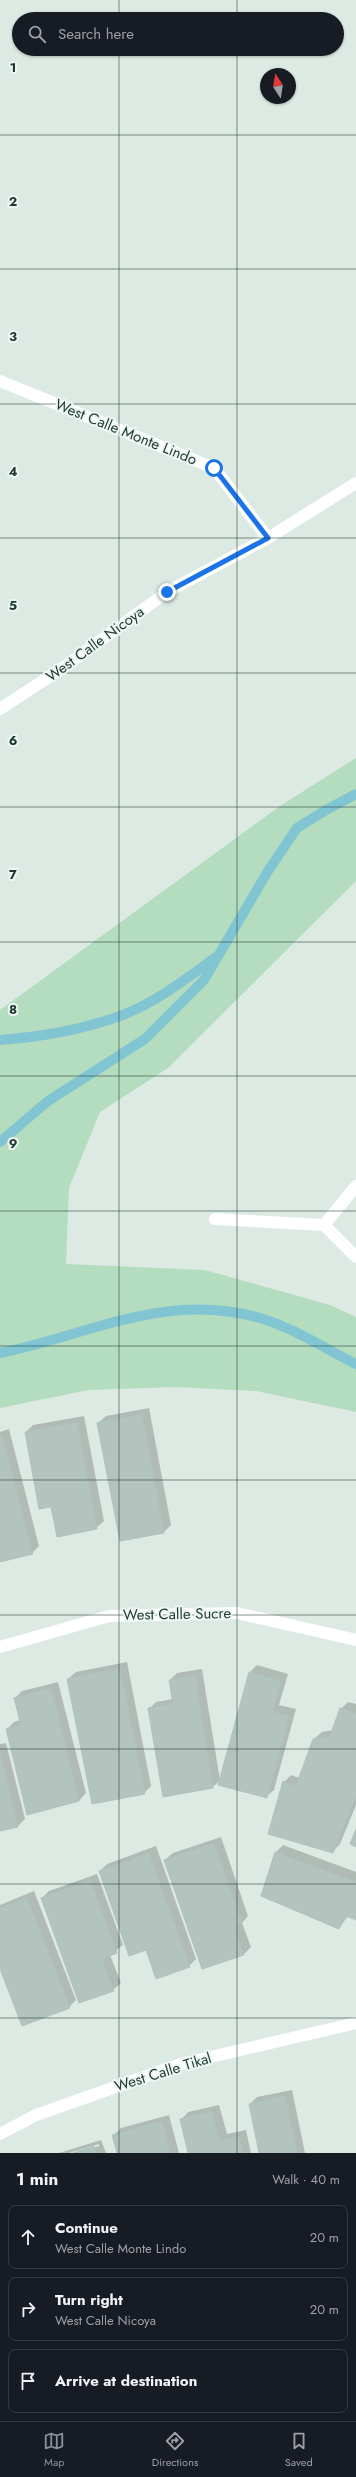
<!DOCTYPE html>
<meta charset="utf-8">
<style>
:root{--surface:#171b24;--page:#20242c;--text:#f1f3f6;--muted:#9ea1a6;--line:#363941;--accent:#8c9099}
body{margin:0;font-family:Jost,sans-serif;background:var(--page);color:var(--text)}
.compass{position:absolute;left:260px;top:68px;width:36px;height:36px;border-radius:50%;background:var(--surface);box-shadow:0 1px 3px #0004;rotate:348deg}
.stop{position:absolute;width:12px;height:12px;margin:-9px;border:3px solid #1a73e8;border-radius:50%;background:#fff}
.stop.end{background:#1a73e8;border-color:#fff;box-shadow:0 1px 4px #0008}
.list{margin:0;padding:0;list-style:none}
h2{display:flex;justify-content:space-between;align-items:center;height:52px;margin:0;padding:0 16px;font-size:17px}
h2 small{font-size:13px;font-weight:400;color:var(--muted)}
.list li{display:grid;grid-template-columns:26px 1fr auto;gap:12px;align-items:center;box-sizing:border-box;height:64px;margin:0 8px 8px;padding:0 8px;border:1px solid var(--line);border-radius:8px}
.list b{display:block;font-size:15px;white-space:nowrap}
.list p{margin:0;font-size:13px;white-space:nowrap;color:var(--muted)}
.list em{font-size:13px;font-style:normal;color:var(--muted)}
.icon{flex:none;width:22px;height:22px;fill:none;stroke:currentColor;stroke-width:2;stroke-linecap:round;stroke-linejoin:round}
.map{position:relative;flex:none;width:356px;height:2153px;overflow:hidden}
.search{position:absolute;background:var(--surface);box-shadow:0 1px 3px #0004;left:12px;right:12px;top:12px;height:44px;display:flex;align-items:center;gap:10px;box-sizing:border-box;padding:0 14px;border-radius:22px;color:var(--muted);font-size:15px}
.sheet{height:268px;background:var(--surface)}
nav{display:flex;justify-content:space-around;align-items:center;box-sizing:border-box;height:56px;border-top:1px solid var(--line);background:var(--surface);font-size:11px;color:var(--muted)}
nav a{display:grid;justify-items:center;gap:2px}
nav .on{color:var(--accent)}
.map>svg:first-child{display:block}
</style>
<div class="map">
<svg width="356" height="2153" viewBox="0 0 356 2153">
<rect width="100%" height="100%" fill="#ddeae4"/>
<path fill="#b4dcbf" d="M356,758v123l-188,187 -68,44 -31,76 -3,76 139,6 125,35 26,12v95l-100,-21 -81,-4 -86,3 -89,18v-398l280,-204z"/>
<path fill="#0003" d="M149,1408l22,117 -7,7 -66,-109 8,-7z
M84,1416l20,105 -8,7 -44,-22 -26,-74 7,-7z
M9,1429l30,117 -7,7 -32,8v-129z
M127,1662l24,124 -7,7 -76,-114 8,-7z
M257,1665l31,9 -9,31 17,4 -22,81 -8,7 -47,-13 31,-112z
M202,1669l18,111 -7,7 -64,-78 7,-7 17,-3 -3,-19 7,-7z
M58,1682l28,111 -7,8 -72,-72 7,-7 7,-2 -6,-22 7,-7z
M348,1702l8,2v101l-16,39 -7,7 -49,-69 7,-7 9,3 14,-39 8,-7 11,-2 8,-21z
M6,1743l19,76 -7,7 -18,4v-86z
M221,1837l27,79 -6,7 9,24 -7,7 -79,-94 8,-7z
M283,1845l73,27v47l-8,-3 -9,12 -63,-76z
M156,1846l40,113 -7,7 -43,-18 -46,-77 7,-7z
M97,1874l26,71 -13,10 11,28 -8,7 -71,-92 7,-7z
M34,1891l42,109 -7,7 -69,-41v-61z
M292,2090l13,63h-45l-10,-49 7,-7z
M219,2105l8,29 19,-4 5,23h-62l-8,-33 7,-8z
M169,2115l10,38h-61l-4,-18 7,-7z
M101,2140l5,13h-30l23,-7v-2l-30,9h-10z"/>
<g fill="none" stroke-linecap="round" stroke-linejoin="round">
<path stroke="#81c5d2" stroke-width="10" d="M0,1040c41,-3 81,-10 120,-24 35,-13 66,-37 96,-59
M0,1142l48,-41 97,-62 59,-59 64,-109 29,-43 29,-18 30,-16
M0,1353c91,-18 166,-63 263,-34 30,9 65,31 93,45"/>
</g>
<path fill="#b2c4bd" stroke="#afc3bb" d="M142,1414l22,119 -44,8 -23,-118z
M77,1422l20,107 -40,8 -6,-30 -12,2 -14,-77z
M0,1436h2l31,118 -33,8z
M120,1668l25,126 -53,10 -25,-125z
M249,1672l32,9 -8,31 16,4 -22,82 -49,-13z
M195,1675l18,113 -50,9 -15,-89 25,-4 -4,-24z
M51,1688l28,113 -52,14 -21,-86 15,-4 -7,-27z
M340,1708l16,6v82l-23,57 -65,-19 15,-53 13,5 17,-47 17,-3z
M0,1754l18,73 -18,4z
M356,1829v18l-6,-3z
M214,1843l28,81 -8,3 10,28 -42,14 -38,-109z
M275,1852l81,30v38l-10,-4 -7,13 -78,-33z
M149,1853l41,114 -34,12 -10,-29 -17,6 -30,-85z
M90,1880l27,73 -15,6 12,32 -35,12 -38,-105z
M27,1898l43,110 -48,18 -22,-57v-61z
M285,2096l12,57h-38l-10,-49z
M212,2111l8,30 19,-5 4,17h-55l-8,-34z
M162,2121l8,32h-53l-5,-18z
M94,2146l2,7h-23z"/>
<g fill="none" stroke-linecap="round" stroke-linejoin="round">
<path stroke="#fff" stroke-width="12" d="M0,381l214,87 54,70
M0,709l64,-42 103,-75 101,-54 88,-55
M215,1219l109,6 32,32
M324,1225l32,-39
M0,1647l109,-31 128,-3 119,27
M0,2134l36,-19 145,-51 175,-41"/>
</g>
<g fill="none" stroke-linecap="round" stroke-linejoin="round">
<path stroke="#1a73e8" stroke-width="5" d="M167,592l101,-54 -54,-70"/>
</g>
<path fill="none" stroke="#1e3932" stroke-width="1" stroke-opacity="0.55" d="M119,0v19M237,0v19M119,49v2104M237,49v2104M0,135h356M0,269h356M0,404h356M0,538h356M0,673h356M0,807h356M0,942h356M0,1076h356M0,1211h356M0,1346h356M0,1480h356M0,1615h356M0,1749h356M0,1884h356M0,2018h356"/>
<g text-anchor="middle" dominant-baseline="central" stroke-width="4" stroke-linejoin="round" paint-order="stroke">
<g font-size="15" fill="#1e3932" stroke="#edf6f2">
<text transform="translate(126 432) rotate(22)">West Calle Monte Lindo</text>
<text transform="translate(95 644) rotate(-36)">West Calle Nicoya</text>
<text transform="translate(177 1614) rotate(-1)">West Calle Sucre</text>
<text transform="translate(163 2072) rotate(-17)">West Calle Tikal</text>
</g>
</g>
<g font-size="13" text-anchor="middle" font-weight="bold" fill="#1e3932" stroke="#edf6f2" stroke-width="4" stroke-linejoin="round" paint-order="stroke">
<text x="13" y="72">1</text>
<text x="13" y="206">2</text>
<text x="13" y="341">3</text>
<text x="13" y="476">4</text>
<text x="13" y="610">5</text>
<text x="13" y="745">6</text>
<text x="13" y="879">7</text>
<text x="13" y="1014">8</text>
<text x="13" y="1148">9</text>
</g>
</svg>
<svg class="compass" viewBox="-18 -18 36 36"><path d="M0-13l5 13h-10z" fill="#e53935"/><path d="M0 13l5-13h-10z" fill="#9ea1a6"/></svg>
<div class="stop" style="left:214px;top:468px"></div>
<div class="stop end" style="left:167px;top:592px"></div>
<div class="search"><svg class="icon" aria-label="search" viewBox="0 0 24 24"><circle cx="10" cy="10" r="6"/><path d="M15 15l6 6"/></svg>Search here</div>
</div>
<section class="sheet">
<h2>1 min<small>Walk · 40 m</small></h2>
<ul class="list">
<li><svg class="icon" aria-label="ahead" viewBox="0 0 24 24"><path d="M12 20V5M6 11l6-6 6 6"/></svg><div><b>Continue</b><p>West Calle Monte Lindo</p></div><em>20 m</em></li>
<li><svg class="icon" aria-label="right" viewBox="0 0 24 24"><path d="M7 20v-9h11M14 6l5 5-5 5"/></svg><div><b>Turn right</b><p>West Calle Nicoya</p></div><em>20 m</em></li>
<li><svg class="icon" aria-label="arrive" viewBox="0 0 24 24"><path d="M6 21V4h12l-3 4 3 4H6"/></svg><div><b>Arrive at destination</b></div></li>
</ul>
</section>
<nav>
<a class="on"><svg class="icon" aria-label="map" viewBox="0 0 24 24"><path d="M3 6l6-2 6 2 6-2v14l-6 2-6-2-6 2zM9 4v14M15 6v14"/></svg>Map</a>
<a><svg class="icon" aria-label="directions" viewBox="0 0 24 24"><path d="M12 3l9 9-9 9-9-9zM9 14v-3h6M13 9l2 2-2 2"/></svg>Directions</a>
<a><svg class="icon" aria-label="saved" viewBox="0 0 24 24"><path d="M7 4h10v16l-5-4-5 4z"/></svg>Saved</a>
</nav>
